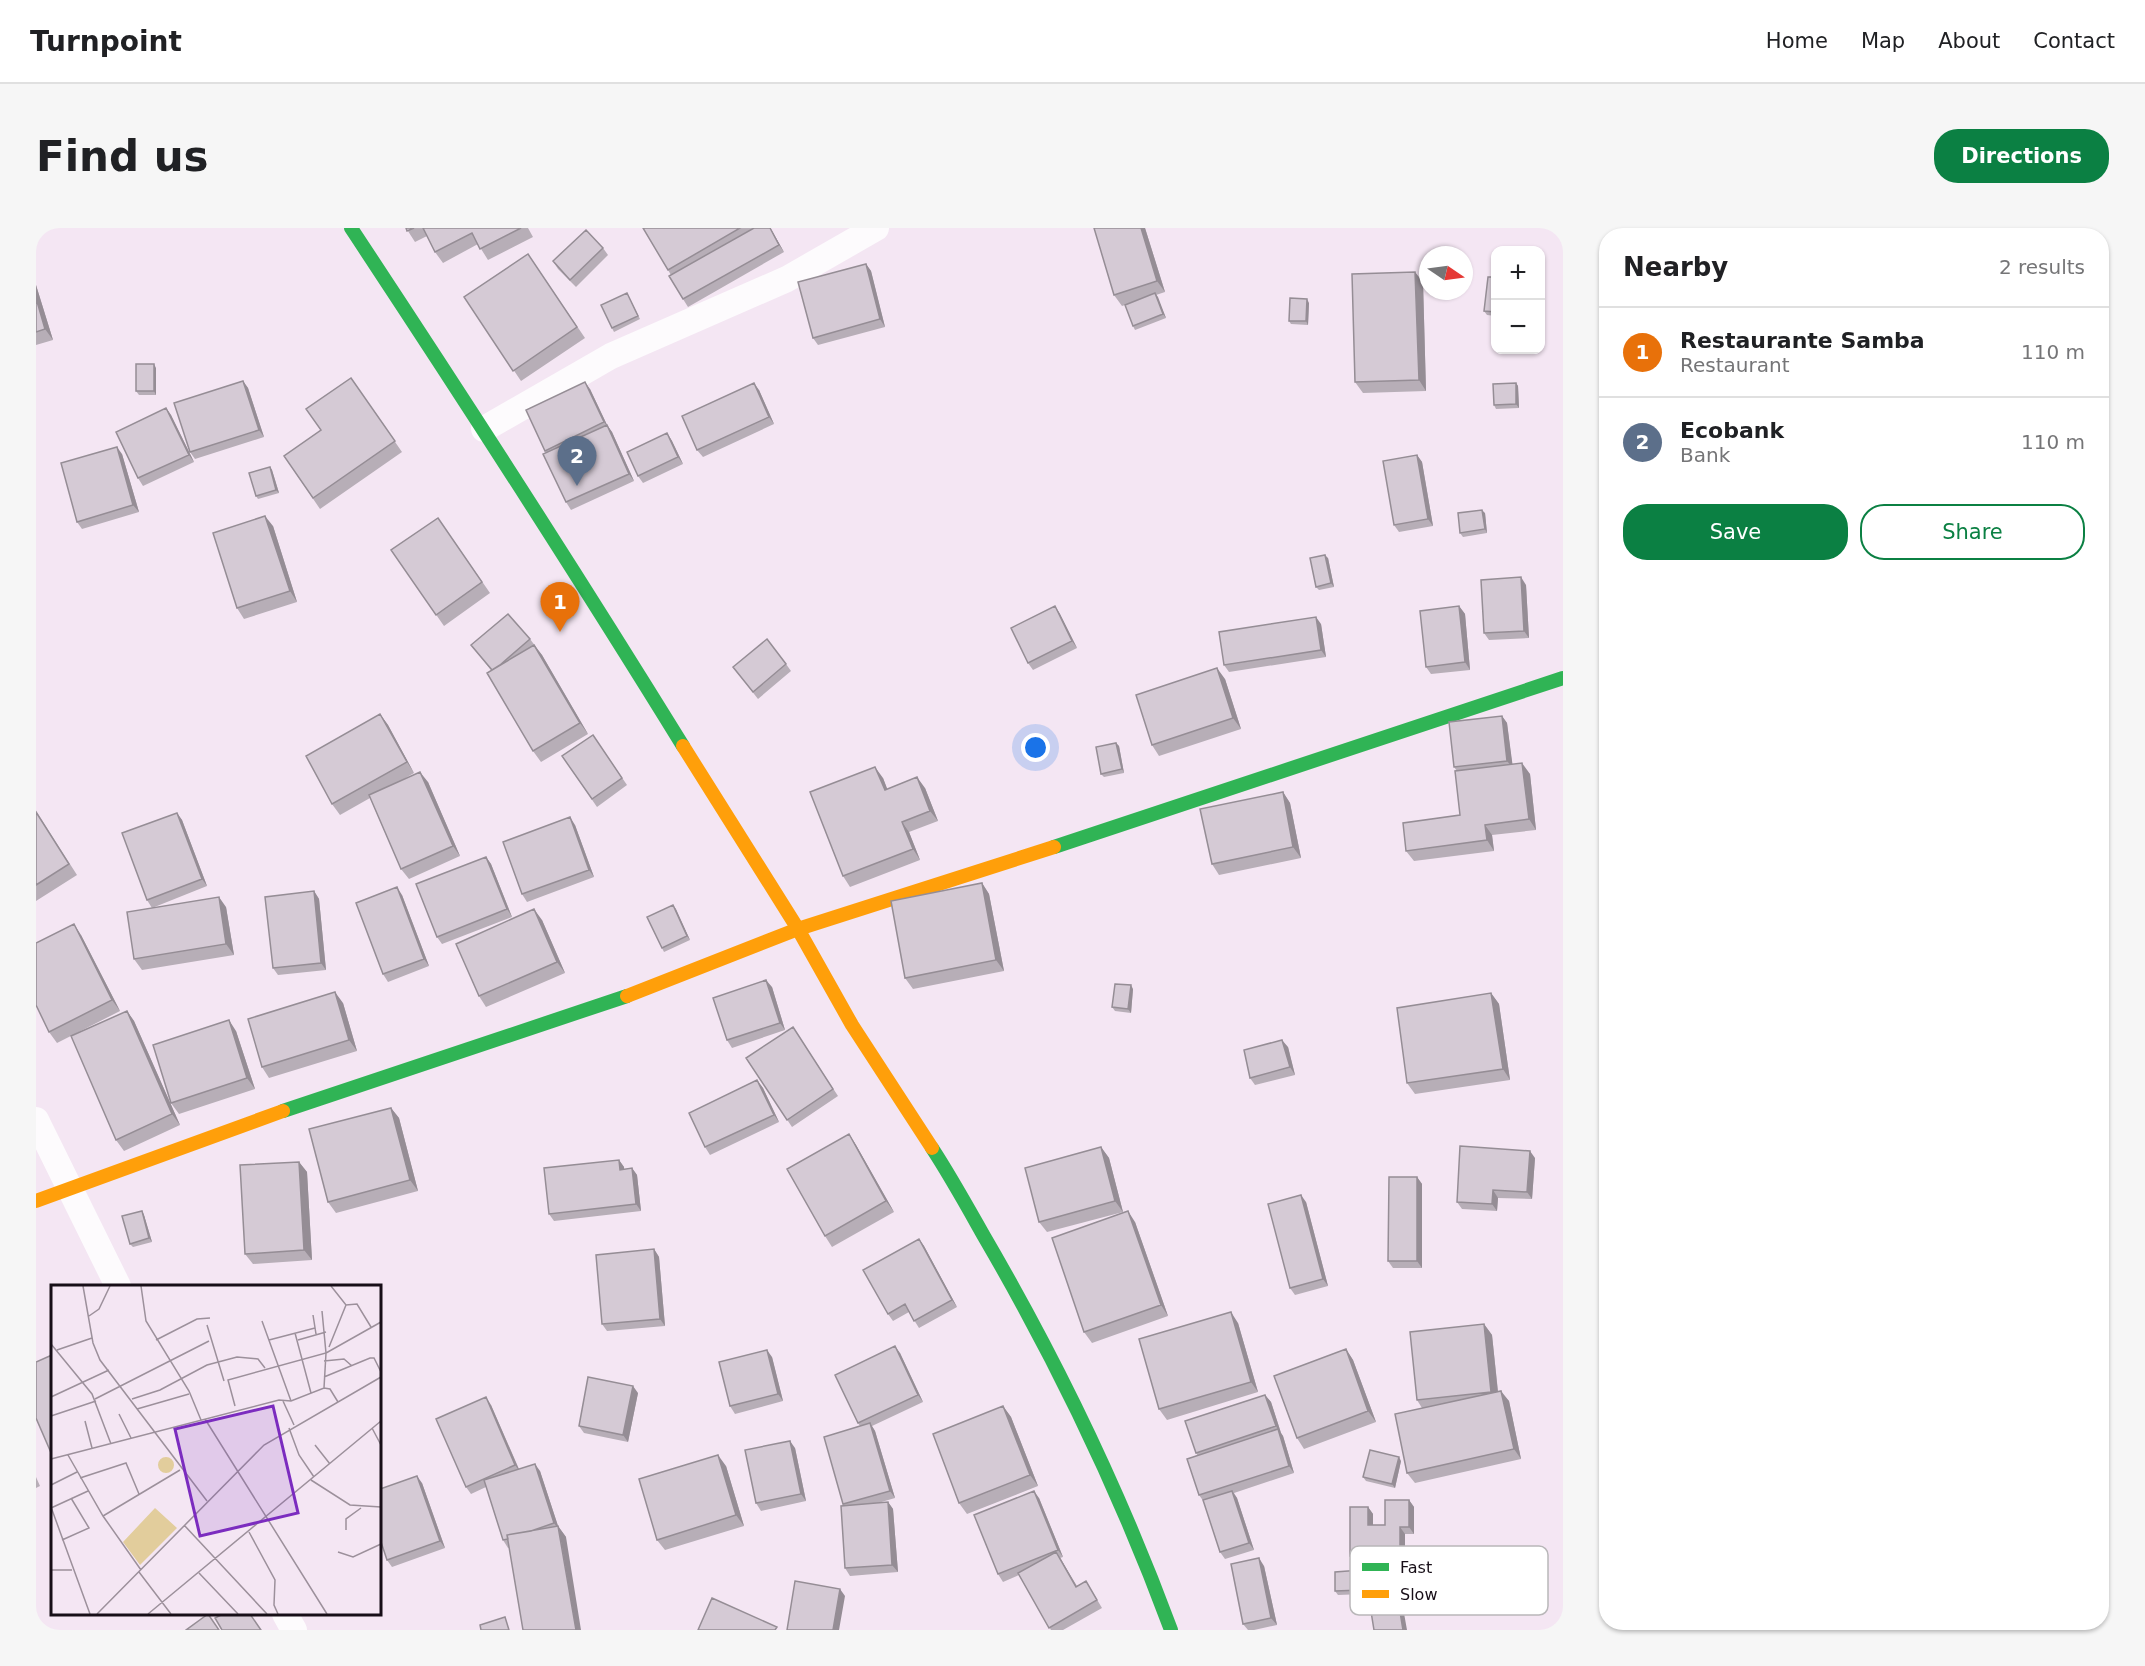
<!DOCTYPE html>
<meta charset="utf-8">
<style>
:root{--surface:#fff;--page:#f6f6f6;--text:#202124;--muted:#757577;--line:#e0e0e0;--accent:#0b8043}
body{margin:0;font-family:"DejaVu Sans",sans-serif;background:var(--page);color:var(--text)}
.controls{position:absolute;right:18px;top:18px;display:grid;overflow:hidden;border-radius:12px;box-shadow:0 2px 4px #0004}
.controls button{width:54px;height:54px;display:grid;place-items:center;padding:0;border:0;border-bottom:2px solid var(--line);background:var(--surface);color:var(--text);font:30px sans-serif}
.compass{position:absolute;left:1383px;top:18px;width:54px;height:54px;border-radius:50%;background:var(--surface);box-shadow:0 2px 4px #0004;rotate:103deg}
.you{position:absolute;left:1000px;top:520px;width:21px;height:21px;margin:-15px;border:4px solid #fff;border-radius:50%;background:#1a73e8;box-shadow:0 0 0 9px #1a73e833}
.badge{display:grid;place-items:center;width:39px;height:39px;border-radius:50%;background:var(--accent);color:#fff;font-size:20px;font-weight:700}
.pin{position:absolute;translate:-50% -50px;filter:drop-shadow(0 2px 3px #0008)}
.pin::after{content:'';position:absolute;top:32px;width:21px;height:18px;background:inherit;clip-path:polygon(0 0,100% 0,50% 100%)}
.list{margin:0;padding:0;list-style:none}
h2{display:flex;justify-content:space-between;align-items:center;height:78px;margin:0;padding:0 24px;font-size:26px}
h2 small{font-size:20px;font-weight:400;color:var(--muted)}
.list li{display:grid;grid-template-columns:39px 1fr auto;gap:18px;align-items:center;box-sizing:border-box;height:90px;padding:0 24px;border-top:2px solid var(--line)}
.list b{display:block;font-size:22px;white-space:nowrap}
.list p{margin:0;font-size:20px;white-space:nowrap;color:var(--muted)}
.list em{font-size:20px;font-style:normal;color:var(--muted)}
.actions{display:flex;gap:12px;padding:18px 24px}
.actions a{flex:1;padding:14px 0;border:2px solid var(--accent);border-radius:24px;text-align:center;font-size:21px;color:var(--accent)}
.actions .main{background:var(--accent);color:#fff}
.map{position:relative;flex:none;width:1527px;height:1402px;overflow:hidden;border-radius:24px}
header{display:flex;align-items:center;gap:36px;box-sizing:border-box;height:84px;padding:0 30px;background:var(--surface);border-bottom:2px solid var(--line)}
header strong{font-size:28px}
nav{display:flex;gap:33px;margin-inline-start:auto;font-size:21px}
.intro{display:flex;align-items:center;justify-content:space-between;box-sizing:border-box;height:144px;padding:0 36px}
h1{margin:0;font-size:42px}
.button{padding:15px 27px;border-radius:24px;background:var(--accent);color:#fff;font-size:21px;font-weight:700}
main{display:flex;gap:36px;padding:0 36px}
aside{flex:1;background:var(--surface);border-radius:24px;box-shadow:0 2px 4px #0004}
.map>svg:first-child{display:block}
</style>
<header>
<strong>Turnpoint</strong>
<nav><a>Home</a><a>Map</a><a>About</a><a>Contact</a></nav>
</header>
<div class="intro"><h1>Find us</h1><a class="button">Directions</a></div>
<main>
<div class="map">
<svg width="1527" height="1402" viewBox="0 0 1527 1402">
<rect width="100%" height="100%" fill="#f4e6f3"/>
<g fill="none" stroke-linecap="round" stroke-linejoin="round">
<path stroke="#fdfbfd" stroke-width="26" d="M448,201l127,-73 176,-77 89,-51
M0,892l82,166
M249,1386l9,16"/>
<path stroke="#30b455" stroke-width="14" d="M315,0c113,171 224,343 332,518
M1018,619l509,-169
M247,883l344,-115
M896,920c19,29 36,60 53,90 74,127 135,254 186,392"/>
<path stroke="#ff9f0a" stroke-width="14" d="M647,518l115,183 54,96 80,123
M591,768l171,-67 256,-82
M0,973l247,-90"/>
</g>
<path fill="#b7aeb7" d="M370,0h122l5,9 -45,23 -10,-16 -35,19 -8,-11 -8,-16 -12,6z
M607,0h127l14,24 -96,55 -5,-8 -12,-24z
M1058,0h51l20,64 -9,3 10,23 -31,12 -2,-4 -8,-21 -3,1 -8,-11z
M567,20l5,7 -32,32 -18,-18 -5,-8z
M492,26l57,84 -64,43 -57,-84z
M830,36l5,7 14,56 -67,18 -5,-7z
M1460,49v39l-9,-1 -3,-4z
M1387,54l3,109 -63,2 -8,-11z
M0,57l17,55 -17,5z
M591,65l13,26 -26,13 -2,-4z
M1273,75l-1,22 -17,-1 -2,-3z
M120,140v27h-17l-3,-4z
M315,150l51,74 -82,57 -36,-53 37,-26z
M207,153l5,7 16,49 -69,22 -5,-7z
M1480,155l2,3 1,22 -23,1 -2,-4z
M554,161l17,36 5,7 22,49 -63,29 -5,-8 -21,-51z
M723,162l15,34 -71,33 -6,-7z
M130,180l5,7 23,47 -51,24 -5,-8z
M631,205l5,8 11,23 -40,19 -5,-7z
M86,226l17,58 -57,17 -5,-7z
M1381,227l5,7 11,64 -34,6 -5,-7z
M234,239l2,3 7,23 -21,6 -2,-3z
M1449,285l2,20 -24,4 -3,-4z
M402,290l52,75 -46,33 -53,-76z
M237,298l24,76 -53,17 -7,-11z
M1292,330l6,29 -15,3 -3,-3z
M1490,357l3,53 -40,2 -5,-7z
M1019,378l5,8 17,34 -44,22 -5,-7z
M1423,378l6,8 5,56 -39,4 -5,-7z
M1285,396l5,33 -97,15 -5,-7z
M494,411l12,16 46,79 -47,28 -8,-11 -42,-81 -20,-25z
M750,436l5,7 -33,28 -25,-32z
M1189,451l16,50 -82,27 -7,-11z
M344,486l8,11 26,48 -12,7 26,2 32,74 -51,23 -8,-10 -31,-71 -30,17 -8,-11z
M1466,488l5,7 5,41 18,10 6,56 -44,5 2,16 -80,10 -8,-10 54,-36 -3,-44 -3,-4z
M557,507l34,50 -30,22 -35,-51z
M1080,515l3,3 5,27 -20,4 -3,-3z
M847,550l4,11 38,-1 13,33 -29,11 11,28 -70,27 -7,-11z
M1247,564l7,11 11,55 -82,17 -7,-11z
M0,583l41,64 -41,26z
M141,585l5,7 25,66 -55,22 -5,-8z
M539,597l19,52 -67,25 -5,-8z
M450,629l5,7 21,53 -70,27 -5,-7z
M946,655l7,11 15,77 -91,18 -8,-11z
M278,663l5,8 7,71 -48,5 -5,-7z
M366,667l27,71 -41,16 -5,-8z
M637,677l17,35 -26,12 -2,-4z
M190,679l8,48 -92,15 -8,-11z
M506,692l23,53 -79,34 -7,-11z
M45,707l39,76 -63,32 -8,-11z
M736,759l13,43 -53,18 -5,-8z
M1097,761l-2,24 -16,-2 -3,-4z
M1455,765l8,11 11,76 -95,14 -8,-11z
M307,775l14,48 -88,27 -7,-11z
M91,783l7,10 46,104 -56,26 -8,-11z
M757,799l45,69 -46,31 -46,-69z
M200,803l19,58 -76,25 -8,-11z
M1252,819l7,28 -40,10 -5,-7z
M721,852l6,8 16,34 -69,33 -5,-8z
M355,880l8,10 19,73 -82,22 -8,-11z
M813,906l7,11 38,67 -62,35 -7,-11z
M1065,919l8,11 14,54 -76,20 -8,-10z
M1499,930l-3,41 -34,-1 -1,13 -35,-2 -5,-7z
M583,932l5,7v2l8,-1 5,7 4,36 -87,10 -5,-7z
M263,934l8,10 5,88 -59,4 -8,-10z
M1381,949l5,7v84h-29l-5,-7z
M1270,974l22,84 -33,9 -5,-7z
M106,983l2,4 8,27 -19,5 -3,-3z
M1099,994l33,94 -76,27 -8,-11z
M883,1011l5,7 33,61 -38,21 -10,-16 -16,9 -5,-7z
M618,1021l5,8 6,69 -58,5 -5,-7z
M1202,1095l20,69 -91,28 -8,-11z
M1448,1096l8,11 6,56 11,10 12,58 -106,24 -8,-10 15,-65 -5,-8z
M1310,1121l7,11 23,62 -72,27 -7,-11z
M864,1125l23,49 -51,24 3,5 20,67 -17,5 10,-1 5,7 5,63 -48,4 -5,-8 -2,-64 17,-78 -2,-3z
M736,1129l11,44 -48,13 -5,-8z
M602,1165l-10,49 -44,-9 -5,-7z
M1229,1167l6,7 10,31 2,3 11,37 -60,20 3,5 17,52 -29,9 -5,-7 -16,-50 -5,-7 -1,-39 -2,-3z
M455,1177l28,64 21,2 18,55 8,11 -58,11 -5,-8 -17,-53 -15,7 -5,-7z
M967,1178l8,11 27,69 -71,28 -8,-11z
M759,1220l11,53 -45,10 -5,-8z
M1365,1233l-6,27 -29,-7 -3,-4z
M690,1238l18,60 -79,24 -8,-10z
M0,1249l4,9 -4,2z
M386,1255l23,65 -53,19 -5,-7z
M1003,1270l24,59 -3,1 17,28 9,-5 16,27 -39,22h-12l-32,-55 -16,7 -5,-8z
M1373,1272l5,7v27h-9v29l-50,1 -5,-8 18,-49 5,7v11h12z
M1228,1338l13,59 -23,5h-6l-5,-6z
M1325,1342l2,4 1,20 -26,1 -3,-4z"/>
<path fill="#958d95" d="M734,0l1,1 13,23 -5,-7z
M1105,0h4l20,64 -8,-11z
M830,36l5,7 14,56 -5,-8z
M1379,44l8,10 3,109 -7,-11z
M0,57l17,55 -8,-11 -9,-31z
M1119,65l3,4 8,21 -3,-4z
M1271,71l2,4 -1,22 -2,-4z
M118,136l2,4v27l-2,-4z
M207,153l5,7 16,49 -5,-7z
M549,154l5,7 18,38 -1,-2 5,7 22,49 -5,-7 -20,-45 -5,-7z
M718,155l5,7 15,34 -5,-7z
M1480,155l2,3 1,22 -3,-4z
M130,180l5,7 23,47 -5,-7z
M631,205l5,8 11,23 -5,-7z
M81,219l5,7 17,58 -6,-7z
M1381,227l5,7 11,64 -5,-7z
M234,239l2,3 7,23 -3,-3z
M1446,282l3,3 2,20 -2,-4z
M229,288l8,10 24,76 -7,-11z
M1289,327l3,3 6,29 -3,-4z
M1485,349l5,8 3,53 -5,-7z
M1019,378l5,8 17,34 -5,-7z
M1423,378l6,8 5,56 -5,-8z
M1280,389l5,7 5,33 -5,-7z
M498,417l8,10 46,79 -8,-11z
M1181,440l8,11 16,50 -8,-11z
M344,486l8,11 26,48 -7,-11z
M1466,488l5,7 6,45 -6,-7z
M1080,515l3,3 5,27 -2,-4z
M1486,535l8,11 6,56 -7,-11z
M839,539l8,11 9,23 -7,-11z
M384,544l8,10 32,74 -7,-10z
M881,549l8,11 13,33 -8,-10z
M1247,564l7,11 11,55 -8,-11z
M141,585l5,7 25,66 -5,-7z
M534,589l5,8 19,52 -5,-7z
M866,594l7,10 11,28 -7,-11z
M1449,597l7,10 2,16 -7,-11z
M450,629l5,7 21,53 -5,-8z
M946,655l7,11 15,77 -8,-11z
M361,659l5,8 27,71 -5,-7z
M278,663l5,8 7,71 -5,-7z
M183,669l7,10 8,48 -8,-11z
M637,677l3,4 14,31 -3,-4z
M498,681l8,11 23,53 -8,-11z
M38,696l7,11 39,76 -8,-11z
M730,752l6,7 13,43 -5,-7z
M1095,757l2,4 -2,24 -3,-4z
M299,764l8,11 14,48 -8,-11z
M1455,765l8,11 11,76 -7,-11z
M91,783l7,10 46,104 -8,-11z
M193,792l7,11 19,58 -8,-11z
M1246,812l6,7 7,28 -5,-8z
M721,852l6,8 16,34 -5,-7z
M355,880l8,10 19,73 -8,-11z
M813,906l7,11 38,67 -8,-11z
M1065,919l8,11 14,54 -8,-11z
M1494,923l5,7 -3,41 -5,-7z
M583,932l5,7 1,10 -5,-7z
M263,934l8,10 5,88 -8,-10z
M596,940l5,7 4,36 -5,-7z
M1381,949l5,7v84l-5,-7z
M1457,962l5,8 -1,13 -5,-7z
M1265,967l5,7 22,84 -5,-7z
M106,983l2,4 8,27 -3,-4z
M1092,983l7,11 33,94 -7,-11z
M883,1011l5,7 33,61 -5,-7z
M618,1021l5,8 6,69 -5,-7z
M1195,1084l7,11 20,69 -7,-10z
M1448,1096l8,11 7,68 -8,-11z
M859,1118l5,7 23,49 -5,-7z
M1310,1121l7,11 23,62 -8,-11z
M731,1122l5,7 11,44 -5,-7z
M597,1158l5,7 -10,49 -5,-7z
M1465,1163l8,10 12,58 -7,-10z
M1229,1167l6,7 10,31 2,3 11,37 -5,-7 -11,-36 -2,-4z
M450,1169l5,8 29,67 -5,-7z
M967,1178l8,11 27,69 -8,-11z
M834,1195l5,8 20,67 -5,-7z
M754,1213l5,7 11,53 -5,-7z
M682,1227l8,11 18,60 -8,-11z
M1363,1229l2,4 -6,27 -3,-4z
M499,1236l5,7 19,58 -1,-3 8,11 15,93h-5l-17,-100 -5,-7z
M381,1248l5,7 23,65 -5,-7z
M998,1263l5,7 24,59 -5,-7z
M1196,1263l5,7 17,52 -5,-7z
M1373,1272l5,7v27l-5,-7z
M852,1274l5,7 5,63 -6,-7z
M1332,1279l5,7v19l-5,-8z
M1364,1299l5,7v29l-5,-7z
M1020,1324l5,7 20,35 -5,-7z
M1223,1330l5,8 13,59 -6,-7z
M1325,1342l2,4 1,20 -3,-4z
M804,1361l5,7 -6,34h-6z
M1361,1366l5,8 5,28h-4z"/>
<path fill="#d5cad5" stroke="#958d95" stroke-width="1.5" d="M370,0h8l-7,3z
M387,0h98l-41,21 -8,-16 -37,19z
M607,0h97l-72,42z
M718,0h16l9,17 -96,54 -14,-23z
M1058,0h47l16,53 -43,14z
M550,2l17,18 -33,32 -17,-19z
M492,26l49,73 -64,44 -49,-74z
M830,36l14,55 -67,19 -15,-56z
M1379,44l4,108 -64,2 -3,-108z
M1452,49h8v35l-12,-1z
M591,65l11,23 -26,12 -11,-23z
M1119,65l8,21 -30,12 -8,-21z
M0,70l9,31 -9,3z
M1254,70l17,1 -1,22h-17z
M100,136h18v27h-18z
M315,150l44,63 -82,57 -29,-42 37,-26 -15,-21z
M207,153l16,49 -69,22 -16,-49z
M549,154l19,40 -59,29 -19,-41z
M718,155l15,34 -72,33 -15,-34z
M1480,155v21l-22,1 -1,-21z
M130,180l23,47 -51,23 -22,-46z
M571,197l22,49 -63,28 -23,-48z
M631,205l11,24 -40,19 -11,-24z
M81,219l16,58 -56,17 -16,-59z
M1381,227l11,64 -34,6 -11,-64z
M234,239l6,23 -20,6 -7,-23z
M1446,282l3,19 -25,4 -2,-20z
M229,288l25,75 -53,17 -24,-75z
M402,290l44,64 -46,33 -45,-65z
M1289,327l6,28 -15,4 -6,-29z
M1485,349l3,54 -40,2 -3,-53z
M1019,378l17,35 -44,22 -17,-35z
M1423,378l6,56 -39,5 -6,-56z
M472,386l22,25 -30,26 -8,5 -21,-25z
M1280,389l5,33 -97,15 -5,-33z
M731,411l19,25 -33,28 -20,-25z
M498,417l46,78 -47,28 -46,-78z
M1181,440l16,50 -81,27 -16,-50z
M344,486l27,48 -75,42 -26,-48z
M1466,488l5,45 -53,6 -5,-45z
M557,507l29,43 -30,21 -30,-43z
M1080,515l6,26 -21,5 -5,-27z
M1486,535l7,56 -44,6 2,15 -81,11 -3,-28 57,-8 -5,-44z
M839,539l10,23 32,-13 13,34 -28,11 11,27 -70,27 -33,-84z
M384,544l33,74 -52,23 -32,-74z
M1247,564l10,55 -81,17 -12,-55z
M0,584l33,52 -33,21z
M141,585l25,66 -55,21 -25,-67z
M534,589l19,53 -67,24 -19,-52z
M450,629l21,52 -70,28 -21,-53z
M946,655l14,77 -91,18 -14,-77z
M361,659l27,72 -41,15 -27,-71z
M278,663l7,72 -48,5 -8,-71z
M183,669l7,47 -92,15 -7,-47z
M637,677l14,31 -25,12 -15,-31z
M498,681l23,53 -78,34 -23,-52z
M38,696l38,76 -63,32 -13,-27v-62z
M730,752l14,43 -53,17 -14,-42z
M1079,756l16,1 -3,24 -16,-2z
M299,764l14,48 -87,27 -14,-48z
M1455,765l12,76 -96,14 -10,-75z
M91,783l45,103 -56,26 -45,-104z
M193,792l18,58 -76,25 -18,-58z
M757,799l40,62 -46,31 -41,-62z
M1246,812l8,27 -40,11 -6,-28z
M721,852l17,35 -69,32 -16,-34z
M355,880l19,72 -82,22 -19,-73z
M813,906l37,67 -61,35 -38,-67z
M1424,918l70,5 -3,41 -34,-2 -1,14 -35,-2z
M1065,919l14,54 -76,21 -14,-54z
M583,932l1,10 12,-2 4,36 -87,10 -5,-46z
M263,934l5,88 -59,4 -5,-89z
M1353,949h28v84h-29z
M1265,967l22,84 -33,9 -22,-84z
M106,983l7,27 -19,6 -8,-28z
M1092,983l33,94 -77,27 -32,-94z
M883,1011l33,61 -38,21 -9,-17 -17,10 -25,-44z
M618,1021l6,70 -58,5 -6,-69z
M1195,1084l20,70 -92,27 -20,-70z
M1448,1096l7,68 -74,8 -7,-68z
M859,1118l23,49 -60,28 -23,-48z
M1310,1121l22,62 -71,27 -23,-62z
M731,1122l11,44 -48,12 -11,-44z
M16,1127v100l-16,-37v-56z
M552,1149l45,9 -10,49 -44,-9z
M1465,1163l13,58 -107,24 -12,-59z
M1229,1167l11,31 -80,27 -11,-32z
M450,1169l29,68 -49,22 -30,-68z
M967,1178l27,69 -71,28 -26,-69z
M834,1195l20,68 -47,13 -19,-67z
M1242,1201l11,37 -90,29 -12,-36z
M754,1213l11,53 -45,9 -11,-53z
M1334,1222l29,7 -7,27 -29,-7z
M682,1227l18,60 -79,25 -18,-61z
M499,1236l19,59 -23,8 -24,4 1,4 -5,1 -19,-60z
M381,1248l23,65 -53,19 -7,-21v-50z
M998,1263l24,59 -60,24 -24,-59z
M1196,1263l17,52 -29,9 -17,-52z
M1349,1272h24v27h-9v29h-50v-49h18v18h17z
M852,1274l4,63 -47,3 -4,-62z
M522,1298l18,104h-53l-16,-95z
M1020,1324l20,35 10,-6 11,19 -48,28 -31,-55z
M1223,1330l12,60 -28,6 -12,-60z
M1325,1342v20l-26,1v-19z
M759,1353l45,8 -7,41h-46z
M1361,1366l6,36h-29l-5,-31z
M676,1370l65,29 -2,3h-77z
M172,1386l11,16h-33z
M187,1386h27l11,16h-39l-7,-12z
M469,1389l4,13h-28l-1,-5z"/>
<g transform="translate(15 1057)">
<rect width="330" height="330" fill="#f4e6f3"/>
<path d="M107 180a8 8 0 1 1 16 0a8 8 0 1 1-16 0ZM104,223l22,20 -37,37 -17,-23z" fill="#e2cd9c"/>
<path fill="none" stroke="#9c909b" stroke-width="1.5" d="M32,1l10,57 7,17 107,141M90,1l5,35 43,70 12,29M280,1l15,19 11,-1 14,23M262,30l3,19M38,31l10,-7 11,-23M211,36l29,80M156,40l17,56M244,48l16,60M105,55l41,-21 13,-1M218,55l46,-12M247,55l28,-8M0,59l41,50 19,50M278,62l17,-42M6,65l35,-12M273,76l20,-2 8,7M273,92l46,-19h4l7,14M273,103l2,-35 55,-31M0,112l58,-27M44,114l114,-58M81,114l28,-9 47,-25 30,-8 21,2 7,9M232,116l11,24M184,121l-7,-26 98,-27 -4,-42M86,124l52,-15M68,129l12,24M0,131l45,-15M154,134l122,195M34,136l7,27M238,143l10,27 15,22M321,143l9,17M264,160l15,19M17,170l35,61 38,54M0,174l228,-59 12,1 33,-13 6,1 8,13M29,193l46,-15 13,31M260,195l39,25 31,2M0,200l26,-13M0,222l39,107M0,223l37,-17M52,231l77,-46M133,240l83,89M295,245v-11l15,-11M198,247l26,48 -1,25 4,9M11,255l27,-12 -18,-30M287,267l15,5 28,-13M0,283v26M0,285h21M88,287l32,42M148,288l39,41M46,329l167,-169 117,-68M97,329l233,-193"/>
<path fill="#7b2cbf" fill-opacity="0.15" stroke="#7b2cbf" stroke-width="3" d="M222,121l25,107 -98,23 -25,-107z"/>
<rect width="330" height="330" fill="none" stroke="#170e17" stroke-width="3"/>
</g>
<rect x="1314" y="1318" width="198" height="69" rx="9" fill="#fff" stroke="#b9b7b9" stroke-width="1.5"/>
<rect x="1326" y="1335" width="27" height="8" fill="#30b455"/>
<rect x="1326" y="1362" width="27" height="8" fill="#ff9f0a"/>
<g font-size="16" fill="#170e17">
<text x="1364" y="1345">Fast</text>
<text x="1364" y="1372">Slow</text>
</g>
</svg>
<div class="controls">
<button>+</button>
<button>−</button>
</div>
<svg class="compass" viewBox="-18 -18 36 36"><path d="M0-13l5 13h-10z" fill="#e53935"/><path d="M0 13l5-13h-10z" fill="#757577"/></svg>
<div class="you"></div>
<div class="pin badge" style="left:524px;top:404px;background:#e8710a">1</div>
<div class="pin badge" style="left:541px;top:258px;background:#5c6f8a">2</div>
</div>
<aside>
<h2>Nearby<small>2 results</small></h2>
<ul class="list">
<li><span class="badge" style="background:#e8710a">1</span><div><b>Restaurante Samba</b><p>Restaurant</p></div><em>110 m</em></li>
<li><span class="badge" style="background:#5c6f8a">2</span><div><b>Ecobank</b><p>Bank</p></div><em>110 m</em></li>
</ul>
<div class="actions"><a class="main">Save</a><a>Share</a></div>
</aside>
</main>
